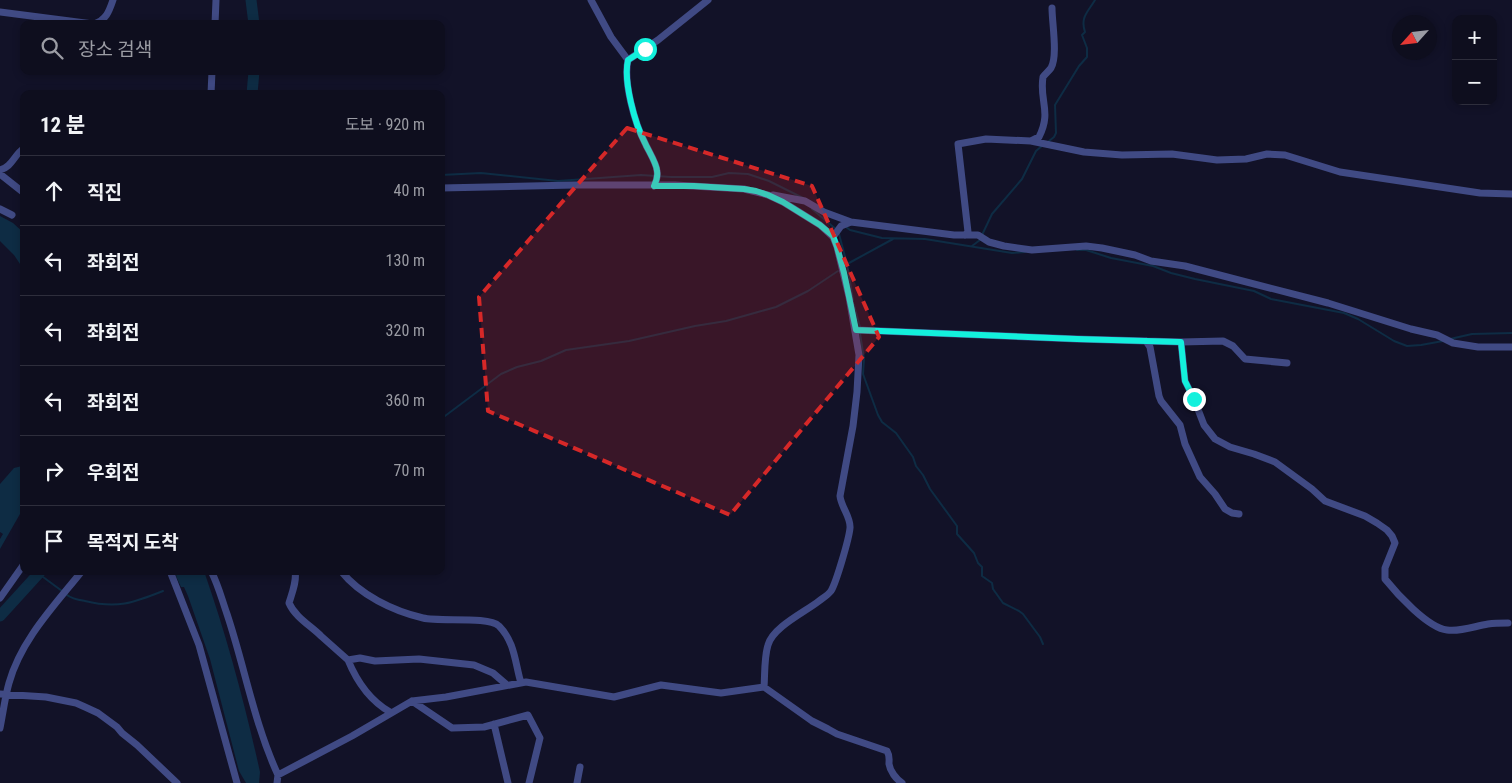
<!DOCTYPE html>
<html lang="ko">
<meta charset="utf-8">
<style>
:root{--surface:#0e0e1e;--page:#171727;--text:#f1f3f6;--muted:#9b9ca4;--line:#2e2e3c}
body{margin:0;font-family:"Roboto Condensed","Noto Sans KR",sans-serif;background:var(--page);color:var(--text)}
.controls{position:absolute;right:15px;top:15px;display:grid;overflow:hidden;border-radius:10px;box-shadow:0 2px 8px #0003}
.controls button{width:45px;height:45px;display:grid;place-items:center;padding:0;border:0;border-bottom:1px solid var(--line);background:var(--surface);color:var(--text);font:25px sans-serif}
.compass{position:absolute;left:1392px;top:15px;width:45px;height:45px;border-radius:50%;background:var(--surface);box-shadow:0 2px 8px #0003;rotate:243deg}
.stop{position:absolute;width:15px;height:15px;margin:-11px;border:4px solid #13f0dc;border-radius:50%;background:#fff}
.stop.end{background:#13f0dc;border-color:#fff;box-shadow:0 1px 5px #0008}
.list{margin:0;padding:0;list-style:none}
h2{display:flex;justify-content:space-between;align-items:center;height:65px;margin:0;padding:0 20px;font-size:21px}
h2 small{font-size:16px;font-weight:400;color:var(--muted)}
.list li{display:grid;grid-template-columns:32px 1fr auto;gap:15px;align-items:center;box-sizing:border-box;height:70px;padding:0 20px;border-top:1px solid var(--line)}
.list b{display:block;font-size:19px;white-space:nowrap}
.list em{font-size:16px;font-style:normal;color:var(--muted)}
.icon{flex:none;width:28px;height:28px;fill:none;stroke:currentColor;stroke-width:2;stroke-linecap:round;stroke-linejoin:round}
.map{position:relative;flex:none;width:1512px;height:783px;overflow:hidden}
.search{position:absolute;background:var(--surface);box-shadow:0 2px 8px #0003;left:20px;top:20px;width:425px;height:55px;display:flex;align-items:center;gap:12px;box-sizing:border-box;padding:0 18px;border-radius:10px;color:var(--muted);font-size:19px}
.panel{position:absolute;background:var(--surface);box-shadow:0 2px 8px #0003;left:20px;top:90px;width:425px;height:485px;border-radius:10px}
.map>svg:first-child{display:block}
</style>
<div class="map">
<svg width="1512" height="783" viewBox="0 0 1512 783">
<rect width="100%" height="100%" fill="#121228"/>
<path fill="#0e2c44" d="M0,216l13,7 11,10v37l-10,-15 -14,-14z
M22,466l2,1v40l-24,42v-10l3,-5 -3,-2v-48l14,-16z
M176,571h28c23,66 41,133 56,201l-1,11h-13l-7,-12 -29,-112 -22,-63 -4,-9h-3l-5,-11 1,-2z"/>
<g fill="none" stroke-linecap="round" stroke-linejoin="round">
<path stroke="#0e2c44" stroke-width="2" d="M1049,141l5,-4 2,-4 -1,-28 24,-39 8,-9v-9l-5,-13 3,-3c-5,-15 3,-20 10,-32
M441,175l40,-2 77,8 83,-6 30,2h41l17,-4 19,1 21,7 34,17
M812,209l25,21
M846,227l4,3 32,8 43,1 87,14 13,-1
M839,234l8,30 6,36
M982,235l10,-21 30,-35 14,-28 7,-6
M972,246l8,-6
M1077,250h9l25,8 42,8 18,7 24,6 59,12 17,8 73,14 14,6 36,22 13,5 14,-1 22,-4
M849,263l44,-24
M854,305l6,22
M860,333l4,26 -1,15 15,41 4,7 14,11 17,24 3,9 7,9 7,14 27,37v8l17,19 4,10 4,4v9l10,7 1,6 10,14 16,8 4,3 17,23 3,7
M1450,339l22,-5 40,-1
M441,419l60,-45 16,-7 24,-6 25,-11 63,-9 66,-15 31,-5 32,-9 18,-5 32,-16 30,-20
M39,574l23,17
M67,595c5,4 12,5 18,6 32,8 48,2 78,-10"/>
<path stroke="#0e2c44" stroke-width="11" d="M251,0l3,24
M252,94l2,-23
M0,616l41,-45"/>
<path stroke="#404a84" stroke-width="7" d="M591,0l20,37 17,23
M0,12l93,12
M94,24c12,-4 15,-12 19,-24
M215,24l1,-24
M211,94l1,-23
M1031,141l53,11 38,3 50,-1 45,6 29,-1 21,-5 18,1 55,17 140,21 32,1
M0,170c12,-3 14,-15 24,-22
M0,174l24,19
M654,186c2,-4 4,-10 3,-15 0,-7 -9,-21 -12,-28 -10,-19 -22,-61 -17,-83l30,-20 50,-40
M441,188l133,-3h101l69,4 24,6 15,7 37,23 13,12 4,10 12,50 10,58 -2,37 -4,34 -13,70c1,11 11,21 10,32 -1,11 -14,55 -19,63 -3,4 -8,7 -12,10 -14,11 -46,26 -51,44 -4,13 -3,29 -4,42
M773,195l32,6 19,11 27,10 103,13h24l11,7 15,4 28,4 54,-4 16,2 33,7 16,6 34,5 143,37 83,26 26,6 16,8 25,4h34
M0,209l12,6
M965,235l3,-3 -10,-88 28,-5 45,2 8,-4c13,-26 0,-36 4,-60 2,-3 6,-6 8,-9 7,-12 1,-45 1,-60
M833,237l8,-11 10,-4
M856,330l221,9 104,3 42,-1 10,5 12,13 42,4
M1146,341l4,6 9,49 2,5 19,24 5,19 15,33 15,17 10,15 7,4 7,1
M1181,342l4,39 9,18 10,26 11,14 15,8 24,7 21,8 37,27 13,12 40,15 12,7 10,7 5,6 3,7 -10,25v11c12,15 43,49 62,51 14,2 28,-4 41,-6 7,-1 13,-1 20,-1
M170,571l29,74 38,138
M211,571c7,13 11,29 16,43 18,54 27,109 51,161
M295,571c2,10 -3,22 -6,32 6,14 22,23 32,33 9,8 18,16 27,24
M341,571c19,24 52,40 82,47 17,4 65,-2 76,8 16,16 16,37 22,57
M0,598l24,-34
M0,694l46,3 30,6 9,4 13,6 19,14 5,6 15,12 40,38
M412,701l40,27 32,-1 44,-12 12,23 -11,45
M390,712c-21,-12 -33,-30 -42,-52l12,-2 15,3 44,-2 55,6 19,8 14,12
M494,724l14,59
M0,728c3,-15 5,-31 9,-45 12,-43 45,-77 73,-112
M277,783l1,-8 74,-39 60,-35 34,-4 80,-15 88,15 47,-12 60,8 43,-6 48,34 16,8 9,5 50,17c3,5 2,7 2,13 1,7 7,15 13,19
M577,783l3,-16"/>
</g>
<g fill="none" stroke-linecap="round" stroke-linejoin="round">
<path stroke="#13f0dc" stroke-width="6" d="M645,49l-17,11c-5,21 7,64 17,83 3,7 12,21 12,28 1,5 -1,11 -3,15h40l50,3 12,2 12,4 15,7 37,23 13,11 4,11 7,26 12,57 221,9 104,3 4,39 9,18"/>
</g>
<path fill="#d62828" fill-opacity="0.2" stroke="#d62828" stroke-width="4" stroke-dasharray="10 6" stroke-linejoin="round" d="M627,128l185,58 67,151 -149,178 -242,-104 -9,-114z"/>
</svg>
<div class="controls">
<button>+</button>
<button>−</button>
</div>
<svg class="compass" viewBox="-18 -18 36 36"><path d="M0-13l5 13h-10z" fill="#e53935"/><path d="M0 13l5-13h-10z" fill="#9b9ca4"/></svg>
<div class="stop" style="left:645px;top:49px"></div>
<div class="stop end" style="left:1194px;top:399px"></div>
<div class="search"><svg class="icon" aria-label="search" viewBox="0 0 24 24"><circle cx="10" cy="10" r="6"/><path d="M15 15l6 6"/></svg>장소 검색</div>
<section class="panel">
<h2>12 분<small>도보 · 920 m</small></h2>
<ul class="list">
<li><svg class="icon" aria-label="ahead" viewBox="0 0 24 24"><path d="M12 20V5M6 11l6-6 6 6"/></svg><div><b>직진</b></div><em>40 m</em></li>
<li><svg class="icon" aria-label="left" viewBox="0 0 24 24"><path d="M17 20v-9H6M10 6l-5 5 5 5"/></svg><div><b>좌회전</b></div><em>130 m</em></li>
<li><svg class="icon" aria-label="left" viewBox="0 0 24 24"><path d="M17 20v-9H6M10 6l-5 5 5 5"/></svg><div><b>좌회전</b></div><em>320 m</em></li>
<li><svg class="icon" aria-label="left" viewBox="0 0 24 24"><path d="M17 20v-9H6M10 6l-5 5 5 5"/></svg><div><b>좌회전</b></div><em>360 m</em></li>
<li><svg class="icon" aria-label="right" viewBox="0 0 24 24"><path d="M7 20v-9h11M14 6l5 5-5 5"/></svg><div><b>우회전</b></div><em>70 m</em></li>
<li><svg class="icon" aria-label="arrive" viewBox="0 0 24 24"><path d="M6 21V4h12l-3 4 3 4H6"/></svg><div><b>목적지 도착</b></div></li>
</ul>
</section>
</div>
